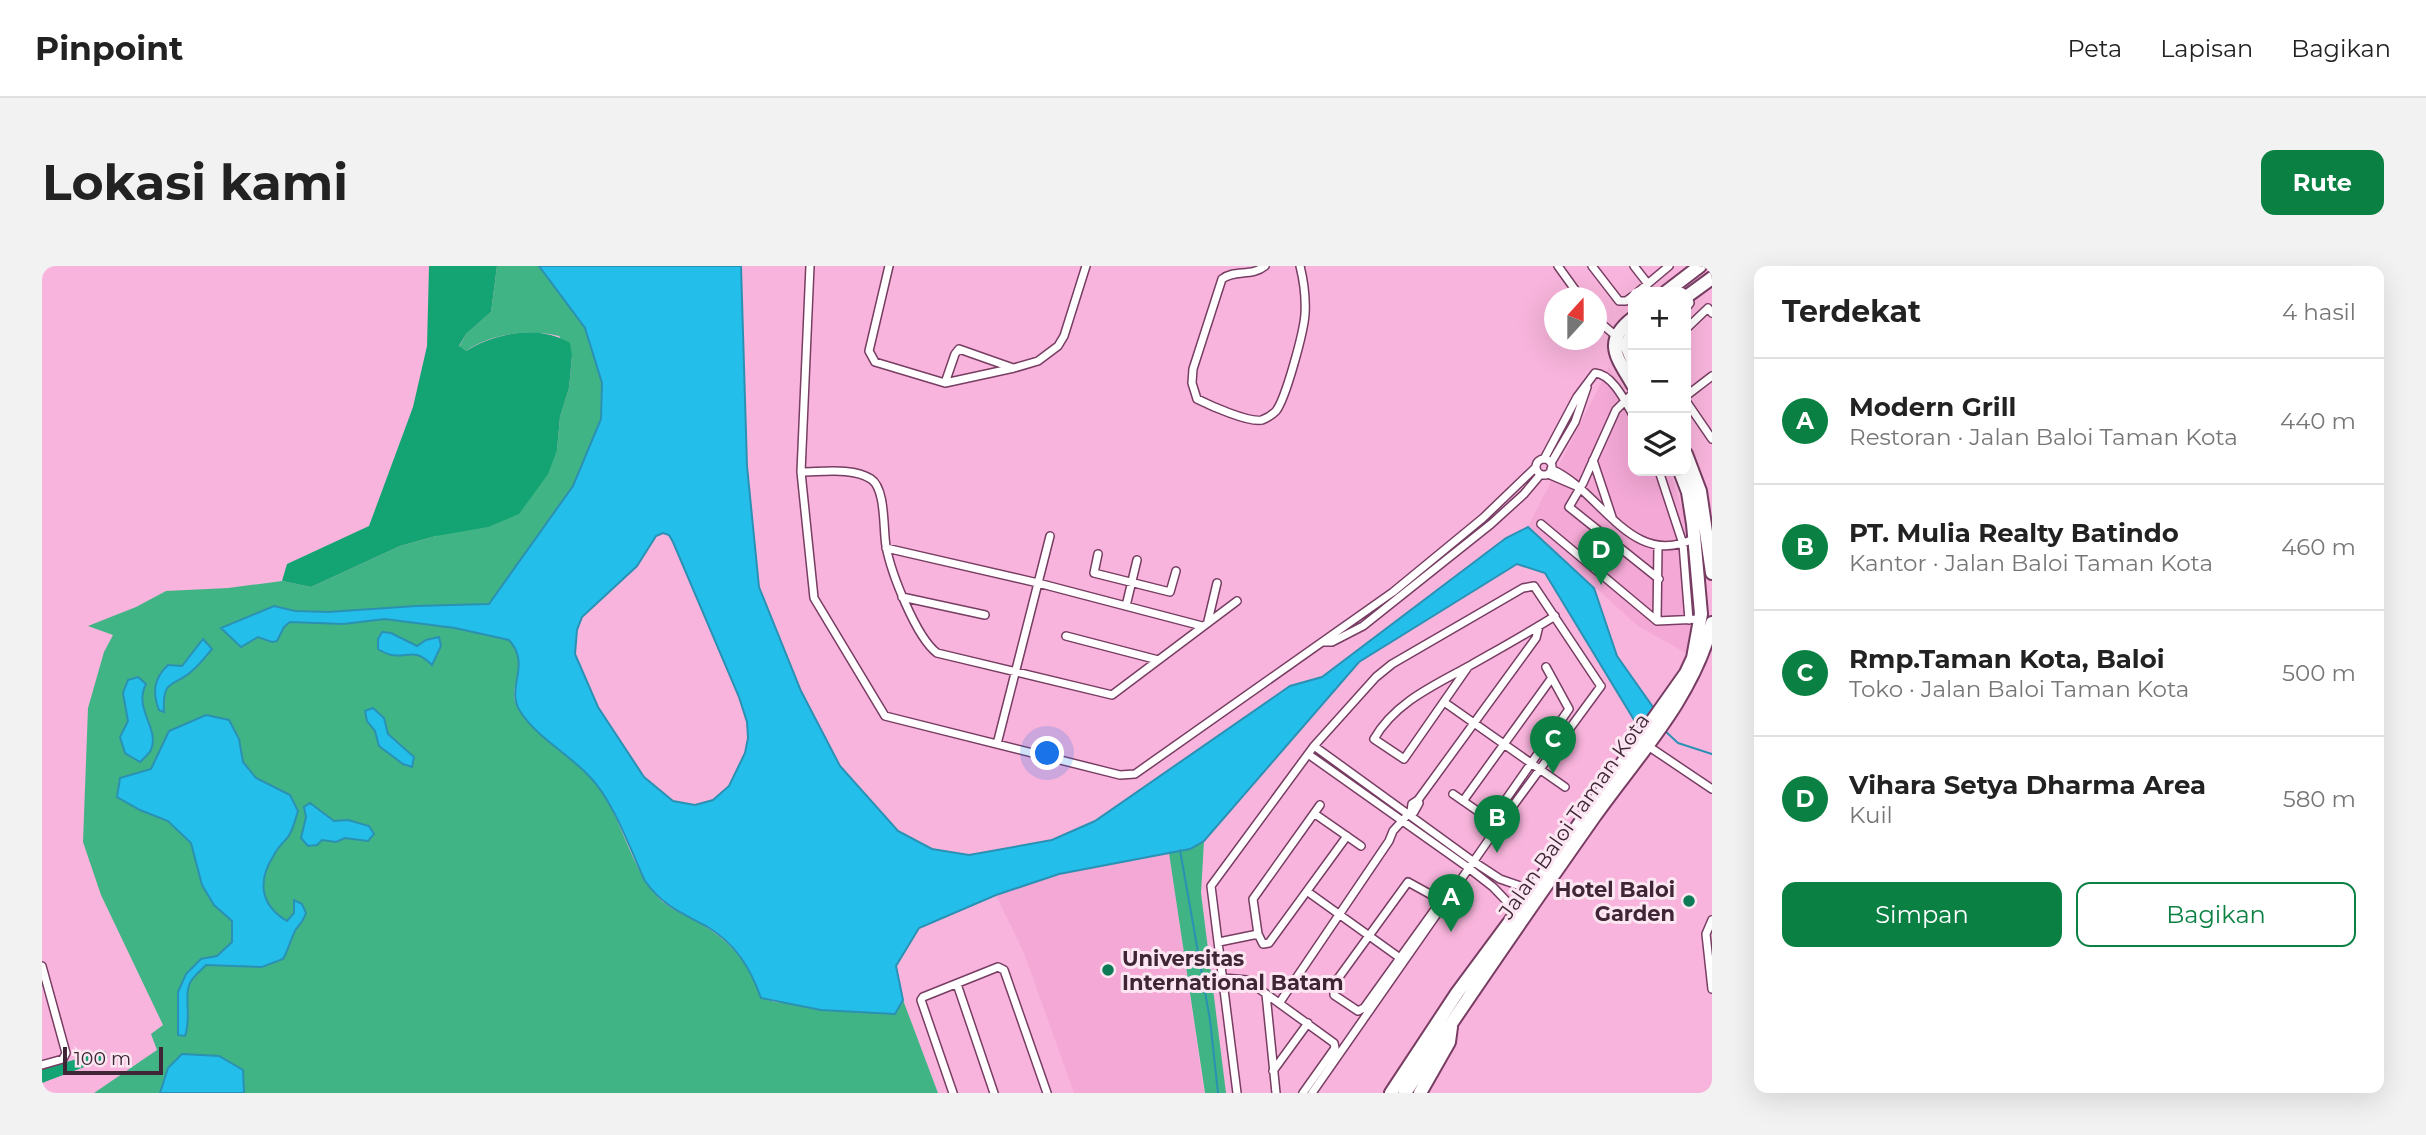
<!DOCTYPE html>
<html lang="id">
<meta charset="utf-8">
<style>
:root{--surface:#fff;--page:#f2f2f2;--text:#222;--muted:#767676;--line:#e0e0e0;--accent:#0b8043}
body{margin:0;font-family:Montserrat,sans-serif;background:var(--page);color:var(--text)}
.controls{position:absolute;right:21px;top:21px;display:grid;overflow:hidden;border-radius:14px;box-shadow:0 7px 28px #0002}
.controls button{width:63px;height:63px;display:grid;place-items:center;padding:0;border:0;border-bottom:2px solid var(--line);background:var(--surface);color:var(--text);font:35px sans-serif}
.compass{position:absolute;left:1502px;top:21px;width:63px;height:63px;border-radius:50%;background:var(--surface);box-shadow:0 7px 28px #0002;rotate:21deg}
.scale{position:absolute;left:21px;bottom:18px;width:100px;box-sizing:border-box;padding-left:7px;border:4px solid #3f2535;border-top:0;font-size:19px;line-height:24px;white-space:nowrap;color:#3f2535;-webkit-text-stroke:5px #fbe6f2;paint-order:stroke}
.you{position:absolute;left:1006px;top:488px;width:24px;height:24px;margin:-18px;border:5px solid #fff;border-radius:50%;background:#1a73e8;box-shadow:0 0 0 10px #1a73e833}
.badge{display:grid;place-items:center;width:46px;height:46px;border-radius:50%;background:var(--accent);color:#fff;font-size:23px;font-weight:700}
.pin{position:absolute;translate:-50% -58px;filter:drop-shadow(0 2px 4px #0008)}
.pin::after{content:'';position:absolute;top:37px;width:24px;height:21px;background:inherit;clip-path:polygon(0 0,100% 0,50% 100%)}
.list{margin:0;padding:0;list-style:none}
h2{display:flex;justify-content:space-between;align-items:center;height:91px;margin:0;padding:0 28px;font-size:30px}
h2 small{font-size:23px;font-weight:400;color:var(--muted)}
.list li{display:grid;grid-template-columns:46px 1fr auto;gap:21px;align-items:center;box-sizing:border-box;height:126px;padding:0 28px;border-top:2px solid var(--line)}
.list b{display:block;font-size:26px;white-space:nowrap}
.list p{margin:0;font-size:23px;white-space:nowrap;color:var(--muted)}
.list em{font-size:23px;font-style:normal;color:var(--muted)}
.actions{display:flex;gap:14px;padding:21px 28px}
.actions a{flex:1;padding:16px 0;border:2px solid var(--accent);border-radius:14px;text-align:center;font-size:24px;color:var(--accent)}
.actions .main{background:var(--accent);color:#fff}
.icon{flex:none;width:38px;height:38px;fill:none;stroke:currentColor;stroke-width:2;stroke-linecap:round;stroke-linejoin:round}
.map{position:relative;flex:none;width:1670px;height:827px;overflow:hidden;border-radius:14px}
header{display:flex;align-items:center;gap:42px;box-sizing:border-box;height:98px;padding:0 35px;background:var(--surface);border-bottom:2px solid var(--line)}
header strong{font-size:33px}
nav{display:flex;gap:38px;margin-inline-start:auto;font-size:24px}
.intro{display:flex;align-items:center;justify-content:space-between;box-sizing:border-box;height:168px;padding:0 42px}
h1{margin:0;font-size:49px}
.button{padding:18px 32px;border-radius:14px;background:var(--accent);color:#fff;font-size:24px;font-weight:700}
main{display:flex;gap:42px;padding:0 42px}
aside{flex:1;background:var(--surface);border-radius:14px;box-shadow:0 7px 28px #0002}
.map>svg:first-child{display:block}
</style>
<header>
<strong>Pinpoint</strong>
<nav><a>Peta</a><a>Lapisan</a><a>Bagikan</a></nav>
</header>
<div class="intro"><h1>Lokasi kami</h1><a class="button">Rute</a></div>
<main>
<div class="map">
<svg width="1670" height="827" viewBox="0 0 1670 827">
<rect width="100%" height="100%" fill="#f8b4dc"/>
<path fill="#f3a8d5" d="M1567,101l24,41v63h37l21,66 13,86 -11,34 -55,-31 -110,-99z
M1127,587l35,240h-130l-50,-140 -28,-58 63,-21z"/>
<path fill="#40b485" d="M455,0h42l46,62 17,55 -1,36 -28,67 -84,118 -73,2 -88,6 -33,-1 -21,-5 -53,22 18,18 19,-9 14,5c9,-6 9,-15 18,-20l53,2 42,-5 70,9 54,12c23,25 -3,47 8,66 19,33 57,49 80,79 24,32 32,76 57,108 10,13 26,20 40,27 36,20 53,40 68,78l12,4 121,12 8,-14 35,93h-844l63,-43 -6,-16 12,-9 -62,-130 -18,-53 5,-134 16,-56 9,-17 -25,-9 48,-19 30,-16 62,-3 54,-7 29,6 89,-41 36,-10 121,-86 3,-33 9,-29 3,-32 -13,-20c-30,-7 -67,-3 -93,15l-7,-4 7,-13 25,-22z
M1162,575l-3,52 25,200h-21l-36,-240 21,-4z"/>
<path fill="#14a473" d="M387,0h68l-6,46 -25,22 -7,12 7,5c29,-18 73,-27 104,-8l2,13 -3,32 -9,29 -3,33 -9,24 -29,40 -31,13 -52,9 -36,10 -89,41 -29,-6 5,-17 82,-38 44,-119 14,-61z
M63,785l3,7 -66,25v-14z"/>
<path fill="#23bfea" stroke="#2b91b4" stroke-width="2" fill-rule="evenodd" d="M497,0h202l6,200 12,121 42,104 39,75 58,65 34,18 37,6 83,-15 43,-19 195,-135 32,-9 184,-139 22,-11 66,61 23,68 38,54 -16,18 -94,-155 -28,-9 -158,98 -155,179 -14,8 -131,25 -63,21 -77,33 -23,38 7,34 -8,14 -74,-4 -60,-12c-11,-31 -26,-55 -55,-72 -26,-14 -43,-20 -61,-45 -15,-32 -31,-79 -55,-104 -22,-24 -53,-39 -70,-66 -15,-23 12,-46 -11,-71l-54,-12 -70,-9 -42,5 -53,-2 -6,5 -7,14 -5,1 -14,-5 -17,10 -20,-19 53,-22 21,5 33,1 88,-6 73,-2 84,-118 28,-67 1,-36 -17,-55zM621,267l6,2 4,7 66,155 8,25 1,16 -3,15 -16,33 -16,14 -18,5 -22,-4 -29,-24 -46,-70 -23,-53 2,-24 5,-13 55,-51 19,-30z
M340,366l9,1 26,13 9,-6 13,-3 2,9 -9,19c-23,-23 -27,1 -54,-16v-10z
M161,373l9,10c-6,7 -12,15 -19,21 -19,18 -31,7 -29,42l-5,-2c-7,-18 -5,-32 9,-45l14,1z
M96,411l8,7c-13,25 14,44 5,66 -2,4 -8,9 -11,12l-15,-9 -5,-16 8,-16 -5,-28 5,-13z
M331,442l11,10 4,16 26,23 -2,10 -9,-3 -24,-18 -4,-15 -8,-10 -2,-10z
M164,449l23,5 10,19 4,23 13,16 34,17 8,16c-3,9 -5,19 -10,26 -5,6 -11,11 -14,18 -17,26 -14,50 13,66l7,-8v-13l8,4 4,9c-3,9 -5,10 -10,16 -4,6 -8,22 -13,30l-21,8 -56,-2c-5,5 -11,10 -15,16 -8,13 1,37 -6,55l-7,-1v-43l8,-18 15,-15 16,-3 15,-14v-21l-18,-16 -12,-20 -11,-42 -23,-22 -28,-11 -23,-13 3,-19 31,-9 18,-38z
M268,537l24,18 14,-1 21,6 5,8 -6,7 -23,-3 -9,4 -14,-2 -5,5 -9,1 -7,-8 5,-21 -2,-10z
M140,788l37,2 24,14 1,23h-84l8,-25z"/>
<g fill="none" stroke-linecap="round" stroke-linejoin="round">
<path stroke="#2b91b4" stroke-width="2" d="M1622,464l14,13 34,11
M1138,584l30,170 8,73"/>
<g stroke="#773d62" stroke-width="10">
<path id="minor" d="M768,0l-9,206 13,126 71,118 235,59 15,-1 258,-182 90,-74 52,-50
M847,0l-20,85 6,11 70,21 69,-15 24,-7 20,-15 6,-10 22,-70
M1223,0c-13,11 -31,3 -43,13l-29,90 -1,14 5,16c12,6 52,24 65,21 5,-2 10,-5 14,-9 10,-13 28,-80 29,-97 1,-17 -1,-32 -5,-48
M1516,0l23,32
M1550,0l27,35h7l7,-5
M1592,0l14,18
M1596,26l31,-26
M1644,42l4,-5 -2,-7
M1554,53l20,17
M1644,63l22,-21 4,5
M903,117l10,-29 4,-5 54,19
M1591,127l-17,17 -33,73 -14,24 90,72
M1644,130l26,-20
M1644,135l26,38
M1494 201a8 8 0 1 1 16 0a8 8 0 1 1-16 0Z
M1502,193l33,-62 18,-24c17,1 30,28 38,42
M1551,194l19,57
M1509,197l24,-41 12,-35
M1509,203c50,21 80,102 144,69
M1617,205l24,73 6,76
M759,206c21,0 52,-5 70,7 15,10 12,50 15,67 5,27 30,91 51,107l175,42 125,-94
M1506,208l28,12
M1499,258l116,97 43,-2
M844,282l152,35 164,43
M1056,288l-4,19 76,19 6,-21
M860,331l83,18
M1084,340l11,-46
M1166,355l9,-38
M1615,355l1,-75
M1024,370l92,24
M1281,376h9l31,-16 128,-102 33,-30 16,-19
M1426,401l-64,92 -30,-20c21,-37 61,-54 97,-74 28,-16 57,-32 84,-49
M1402,436l121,85
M955,478l53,-208
M1272,480l160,116 26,17 32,11
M1606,480l64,43
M1266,488l158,112 27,21 24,25
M1411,528l36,25 4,-1 76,-109 -23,-42
M1421,535l88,-122
M1278,539l-67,94 5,35 5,10 6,-1 78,-107
M1369,545l1,-7 6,-4 118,-162 3,-12
M1273,548l46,32
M1366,616l29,16 1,7 -74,103 -6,3 -24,-16v-11z
M1266,626l92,66
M1670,654l-6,14 6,55
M1177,676l39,-8
M0,700l24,87 -3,6 -21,6
M1181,712l24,2 87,63 1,5 -32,45
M915,718l37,109
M1224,728l10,99
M1238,736l109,-161 4,-10 18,-20 3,1 5,-9 -1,-3
M1231,805l35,-48
M911,827l-32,-93 2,-3 75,-30 6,3 43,123
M1195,827l-26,-207 103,-140 62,-69 16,-13 131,-76 11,-2 66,99
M1270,827l187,-268 102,-139"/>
</g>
<g stroke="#773d62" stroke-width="16">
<path id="trunk" d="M1624,26l34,-26
M1644,31l26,-19
M1591,52c-31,24 -16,39 0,67
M1591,66l-7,13 7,17
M1644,188l14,37 12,82
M1349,827l66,-100 60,-81 169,-239 7,-15 8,-44 -8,-90 -5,-32 -8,-21
M1363,827c61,-93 125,-185 189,-276 44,-62 99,-119 118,-194
M1378,827l29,-51 2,-15"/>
</g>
<use href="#minor" stroke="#fff" stroke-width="7"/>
<use href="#trunk" stroke="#fff" stroke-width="12"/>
</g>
<g fill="#0b7a55" stroke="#fbe6f2" stroke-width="2.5">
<circle cx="1647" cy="635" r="7"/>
<circle cx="1066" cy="704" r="7"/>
</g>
<g text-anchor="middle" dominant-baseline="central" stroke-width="6" stroke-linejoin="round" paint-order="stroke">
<g font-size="21" fill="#3f2535" stroke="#fbe6f2">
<text transform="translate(1532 550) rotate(-55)">Jalan Baloi Taman Kota</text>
</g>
<g font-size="21" font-weight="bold" fill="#3f2535" stroke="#fbe6f2" text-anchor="end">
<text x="1633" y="623">Hotel Baloi<tspan x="1633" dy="24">Garden</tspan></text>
<text x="1080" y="692" text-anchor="start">Universitas<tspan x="1080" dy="24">International Batam</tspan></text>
</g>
</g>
</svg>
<div class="controls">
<button>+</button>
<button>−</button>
<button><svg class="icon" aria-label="layers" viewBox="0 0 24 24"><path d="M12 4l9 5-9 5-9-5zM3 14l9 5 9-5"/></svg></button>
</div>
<svg class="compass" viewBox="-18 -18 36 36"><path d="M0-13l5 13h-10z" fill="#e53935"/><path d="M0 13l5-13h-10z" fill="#767676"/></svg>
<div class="scale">100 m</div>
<div class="you"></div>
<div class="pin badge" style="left:1409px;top:666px">A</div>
<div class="pin badge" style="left:1455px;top:587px">B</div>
<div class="pin badge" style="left:1511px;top:508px">C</div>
<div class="pin badge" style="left:1559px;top:319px">D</div>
</div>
<aside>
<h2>Terdekat<small>4 hasil</small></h2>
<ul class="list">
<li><span class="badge">A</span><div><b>Modern Grill</b><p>Restoran · Jalan Baloi Taman Kota</p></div><em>440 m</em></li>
<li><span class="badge">B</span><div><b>PT. Mulia Realty Batindo</b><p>Kantor · Jalan Baloi Taman Kota</p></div><em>460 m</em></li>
<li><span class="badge">C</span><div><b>Rmp.Taman Kota, Baloi</b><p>Toko · Jalan Baloi Taman Kota</p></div><em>500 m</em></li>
<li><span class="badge">D</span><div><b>Vihara Setya Dharma Area</b><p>Kuil</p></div><em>580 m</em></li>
</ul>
<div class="actions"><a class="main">Simpan</a><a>Bagikan</a></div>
</aside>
</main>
